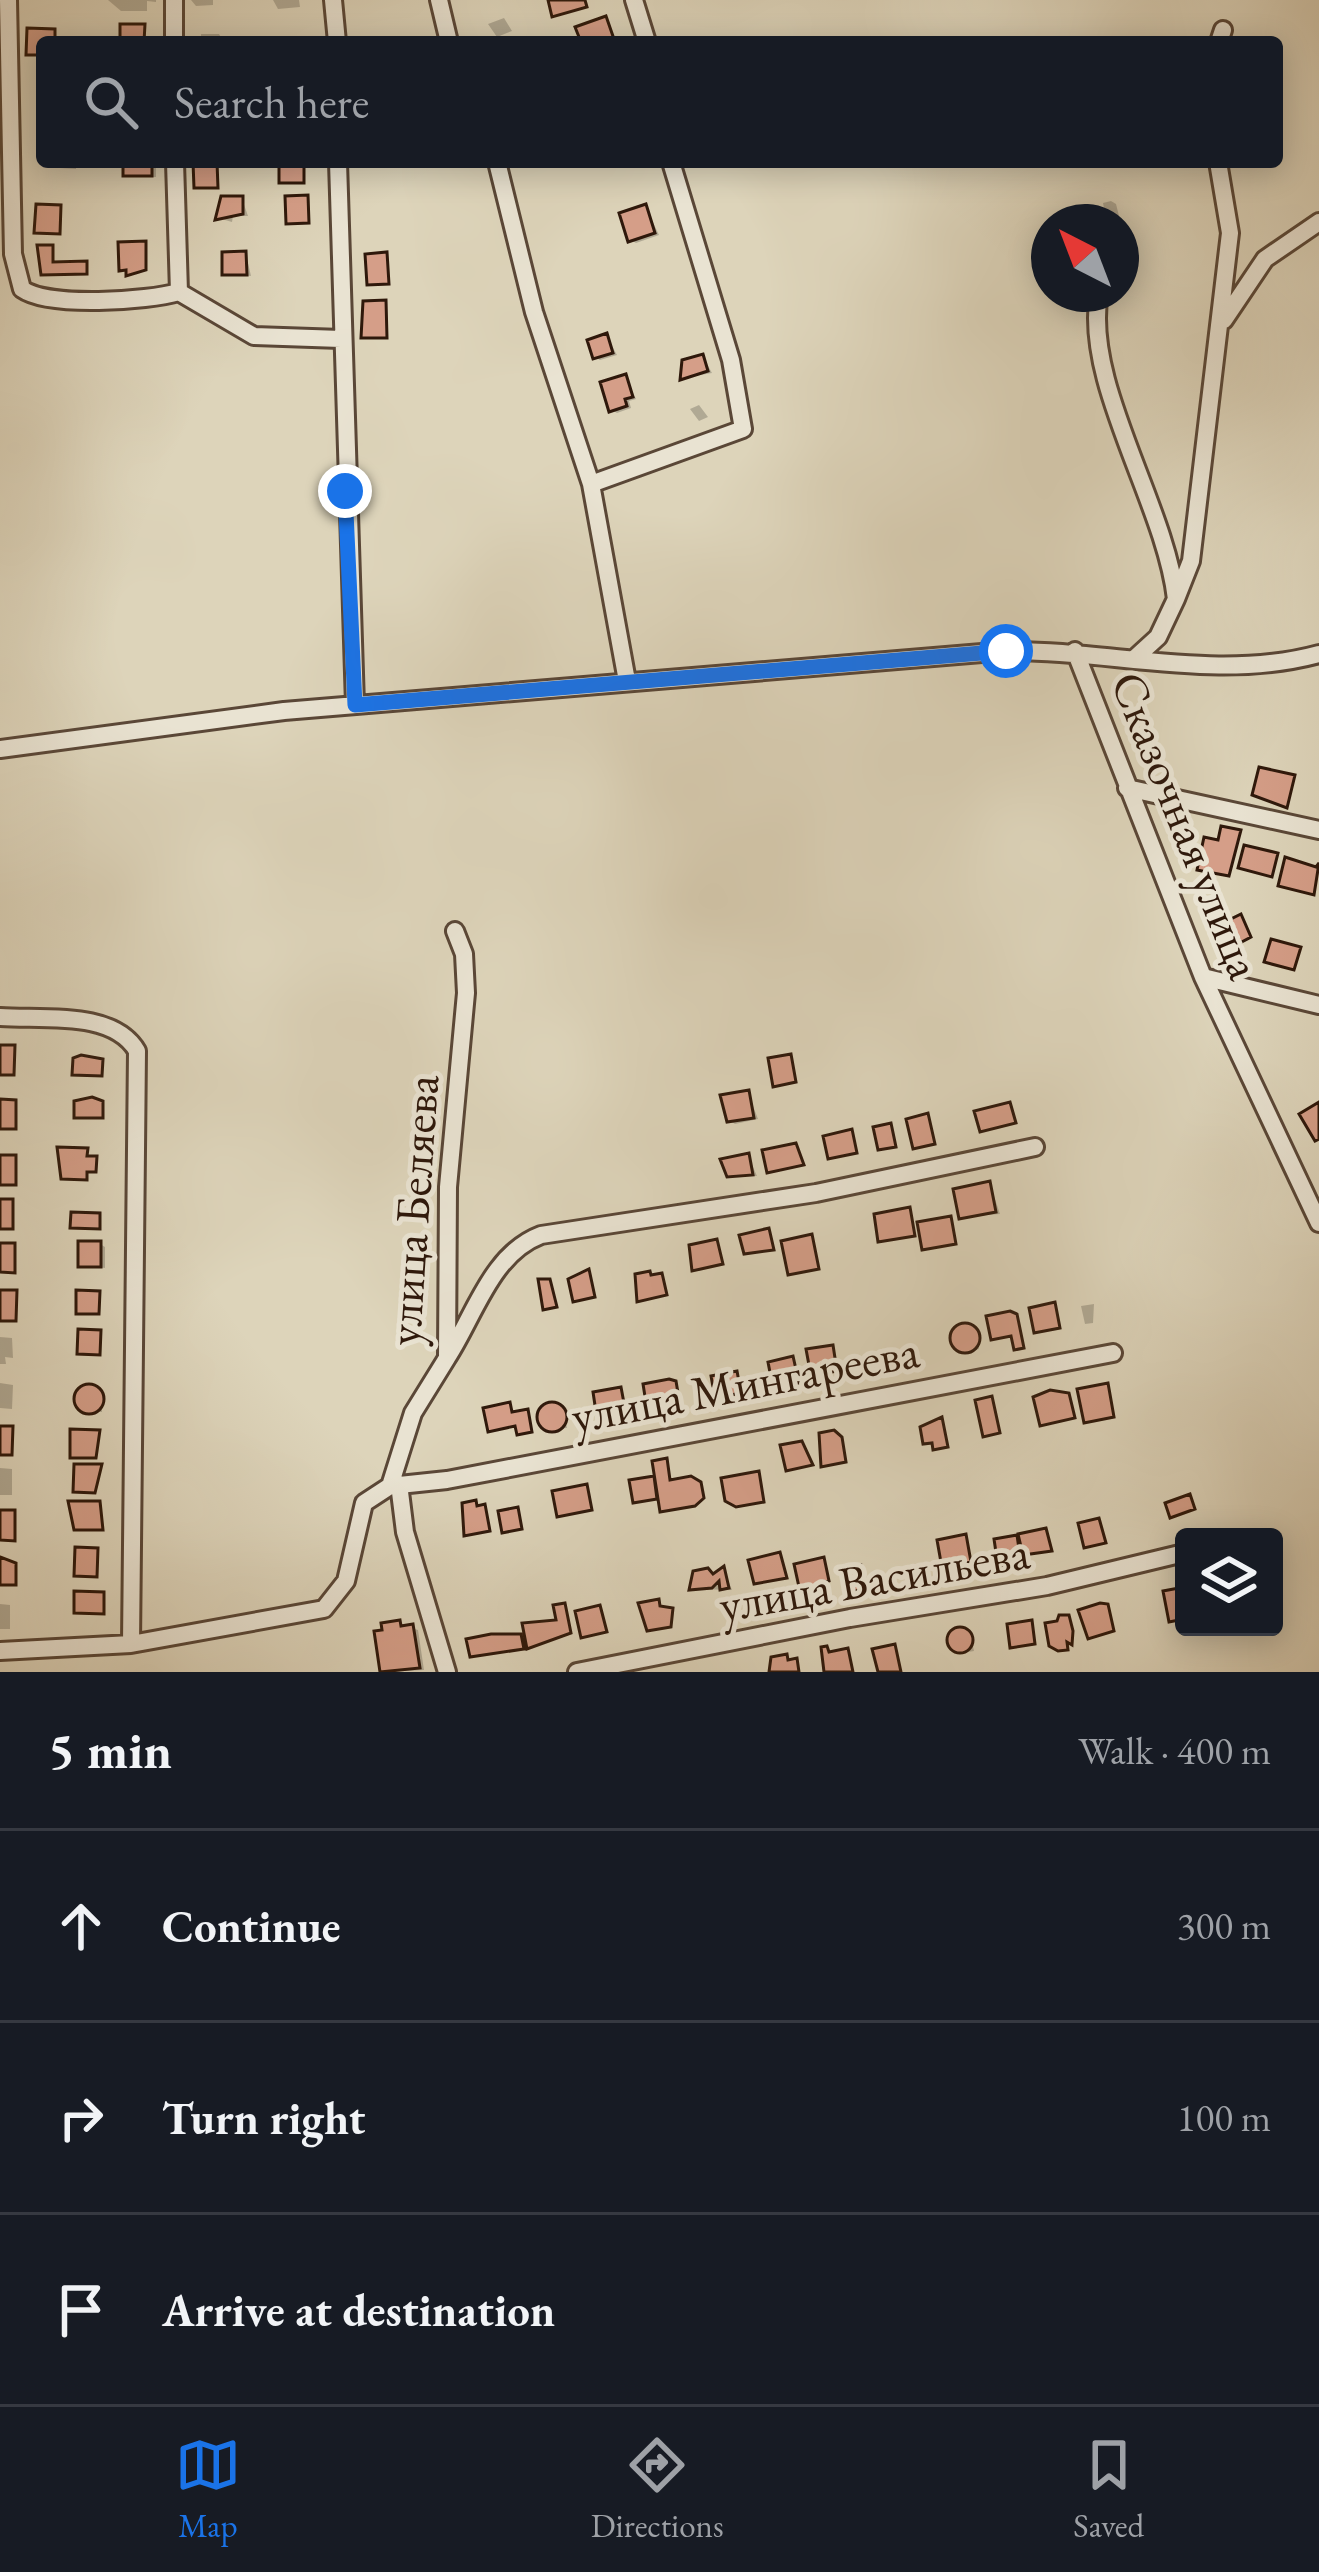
<!DOCTYPE html>
<meta charset="utf-8">
<style>
:root{--surface:#171b24;--page:#20242c;--text:#f1f3f6;--muted:#9ea1a6;--line:#363941;--accent:#1a73e8}
body{margin:0;font-family:"EB Garamond",serif;background:var(--page);color:var(--text)}
.controls{position:absolute;right:36px;bottom:36px;display:grid;overflow:hidden;border-radius:12px;box-shadow:0 6px 30px #0003}
.controls button{width:108px;height:108px;display:grid;place-items:center;padding:0;border:0;border-bottom:3px solid var(--line);background:var(--surface);color:var(--text);font:60px sans-serif}
.compass{position:absolute;left:1031px;top:204px;width:108px;height:108px;border-radius:50%;background:var(--surface);box-shadow:0 6px 30px #0003;rotate:318deg}
.stop{position:absolute;width:36px;height:36px;margin:-27px;border:9px solid #1a73e8;border-radius:50%;background:#fff}
.stop.end{background:#1a73e8;border-color:#fff;box-shadow:0 3px 12px #0008}
.list{margin:0;padding:0;list-style:none}
h2{display:flex;justify-content:space-between;align-items:center;height:156px;margin:0;padding:0 48px;font-size:51px}
h2 small{font-size:39px;font-weight:400;color:var(--muted)}
.list li{display:grid;grid-template-columns:78px 1fr auto;gap:36px;align-items:center;box-sizing:border-box;height:192px;padding:0 48px;border-top:3px solid var(--line)}
.list b{display:block;font-size:45px;white-space:nowrap}
.list em{font-size:39px;font-style:normal;color:var(--muted)}
.icon{flex:none;width:66px;height:66px;fill:none;stroke:currentColor;stroke-width:2;stroke-linecap:round;stroke-linejoin:round}
.map{position:relative;flex:none;width:1319px;height:1672px;overflow:hidden}
.search{position:absolute;background:var(--surface);box-shadow:0 6px 30px #0003;left:36px;right:36px;top:36px;height:132px;display:flex;align-items:center;gap:30px;box-sizing:border-box;padding:0 42px;border-radius:12px;color:var(--muted);font-size:45px}
.sheet{height:732px;background:var(--surface)}
nav{display:flex;justify-content:space-around;align-items:center;box-sizing:border-box;height:168px;border-top:3px solid var(--line);background:var(--surface);font-size:33px;color:var(--muted)}
nav a{display:grid;justify-items:center;gap:6px}
nav .on{color:var(--accent)}
.map>svg:first-child{display:block}
</style>
<div class="map">
<svg width="1319" height="1672" viewBox="0 0 1319 1672">
<rect width="100%" height="100%" fill="#ddd4ba"/>
<filter id="stains"><feTurbulence type="fractalNoise" baseFrequency=".00167" numOctaves="4"/><feColorMatrix values="0 0 0 0 .2 0 0 0 0 .09 0 0 0 0 .02 0 0 0 .5 -.17"/></filter>
<radialGradient id="worn" r=".72"><stop offset=".6" stop-color="#630" stop-opacity="0"/><stop offset="1" stop-color="#630" stop-opacity=".3"/></radialGradient>
<path fill="#0003" d="M108,0h48v2l-9,-1v10h-26z
M191,0h22v5l-17,1z
M273,0h26l1,7 -22,2z
M504,18l8,13 -15,6 -9,-13z
M201,34h18l5,8h-23z
M37,68h5v31l-5,-1z
M59,162h17v7l-16,-1z
M126,162h30v15h-25z
M242,199l6,17h-15l-1,6 -14,-4z
M1111,201l5,3 4,16 -14,-1 -3,-16z
M646,208l13,27 -23,8 -5,-3z
M246,254l5,22 -26,-3z
M607,337l10,18 -17,5 -5,-3z
M703,357l9,16 -29,5z
M625,377l11,22 -7,2 2,7 -14,5 -5,-3z
M699,405l9,12 -9,4 -9,-12z
M748,1093l10,26 -23,5 -5,-3z
M748,1156l9,20 -28,-1z
M990,1184l10,30 -39,3z
M100,1244l5,3v21l-24,-3z
M1094,1304l-1,19 -8,1 -4,-18z
M972,1325l7,24 -18,4 -8,-19z
M0,1337l12,1 1,20 -8,-1 1,7h-6z
M0,1383l13,2 -1,24 -12,-1z
M79,1388l23,1v23l-23,-1z
M563,1409l4,19 -25,1 -3,-18z
M0,1468l12,1v26h-12z
M724,1570l8,20 -39,-1z
M0,1604l10,1v24h-10z
M399,1624l19,6 6,40 -41,2z
M961,1629l9,5 4,17 -17,3 -5,-20z"/>
<path fill="#d59e88" stroke="#2e180b" stroke-width="3" d="M548,0h37l2,7 -35,10z
M606,16l9,26h-34l-6,-15z
M120,24h25l-1,18h-24z
M27,28l28,1v13h-13v13h-16z
M123,162h29v14h-29z
M193,162h24l1,26h-24z
M279,162h25v21h-25z
M308,195l1,28 -23,1 -1,-28z
M221,196h22v18l-28,6z
M36,204l25,1 -1,29 -26,-1z
M646,204l9,29 -27,9 -9,-29z
M146,241v29l-20,6v-6l-7,1 -1,-29z
M37,245h16v17l34,-1v13l-46,1z
M246,251l1,24h-25v-23z
M387,252l2,32 -22,1 -2,-31z
M386,300l1,38h-26l2,-37z
M607,333l6,20 -20,6 -6,-19z
M703,354l5,17 -28,9 2,-20z
M626,374l7,23 -8,2 2,7 -18,6 -9,-30z
M1259,767l36,8 -8,33 -35,-13z
M1221,826l20,4 -12,46 -32,-6 7,-33 14,3z
M1244,845l34,8 -6,24 -34,-9z
M1285,857l31,10 3,-4 -5,32 -36,-9z
M1241,914l10,23 -15,8 -11,-23z
M1271,939l30,8 -7,23 -30,-8z
M0,1045h15l-1,30h-14z
M791,1054l5,28 -23,5 -5,-29z
M81,1055l22,4 -1,17 -30,-1 1,-17z
M749,1090l5,28 -27,4 -7,-27z
M92,1097l11,4v17h-29v-17z
M0,1099l16,1v29h-16z
M1010,1102l6,21 -36,9 -6,-21z
M1319,1102v37l-4,2 -16,-27z
M928,1113l7,31 -22,5 -7,-30z
M891,1123l5,24 -18,3 -5,-23z
M852,1129l5,24 -29,6 -5,-23z
M796,1143l8,22 -37,8 -5,-23z
M57,1147l31,1 -1,8h10l-1,16h-9v8l-26,-1z
M749,1153l4,22 -26,2 -7,-18z
M0,1155h16v30h-16z
M990,1181l6,31 -37,7 -6,-30z
M0,1199h13v30h-13z
M910,1207l5,29 -37,6 -4,-28z
M71,1212l29,1v16l-30,-1z
M951,1216l5,28 -34,6 -5,-28z
M769,1228l5,22 -30,4 -5,-19z
M812,1234l7,35 -31,6 -7,-34z
M717,1239l6,25 -31,7 -3,-26z
M78,1241h23v26h-23z
M0,1243h15v30l-15,-1z
M589,1269l6,28 -22,5 -5,-23z
M650,1271l1,4 11,-2 5,22 -30,7 -2,-28z
M538,1279h12l7,28 -14,3z
M0,1290h17l-1,31h-16z
M76,1290l24,1 -1,23h-23z
M1055,1302l5,26 -26,5 -5,-25z
M1010,1311l7,3 7,34 -10,2 -3,-14 -20,4 -5,-24z
M950 1338a15 15 0 1 1 30 0a15 15 0 1 1-30 0Z
M78,1329l23,1 -1,25 -23,-1z
M833,1345l4,26 -26,5 -5,-27z
M793,1356l6,27 -26,5 -5,-26z
M737,1371l4,22 -26,5 -4,-22z
M669,1379l7,2 2,12 -6,1 2,10 -27,5 -4,-25z
M1108,1383l6,34 -30,6 -7,-34z
M74 1399a15 15 0 1 1 30 0a15 15 0 1 1-30 0Z
M621,1387l5,27 -30,-2 -3,-20z
M1050,1390l19,3 6,25 -35,8 -7,-29z
M992,1396l8,37 -17,4 -8,-37z
M537 1417a15 15 0 1 1 30 0a15 15 0 1 1-30 0Z
M510,1402l2,10 16,-3 4,23 -15,3 -2,-9 -27,6 -5,-24z
M942,1417l6,30 -15,3 -1,-7 -9,1 -3,-17z
M0,1426h13l-1,29h-12z
M70,1429l30,1 -4,28h-26z
M834,1430l8,7 4,25 -25,5 -2,-34z
M802,1441l11,24 -27,6 -6,-26z
M667,1458l3,22 21,-4 10,6 3,16 -9,8 -35,6 -8,-51z
M74,1464h28l-7,29 -22,-1z
M759,1471l5,31 -28,5 -11,-6 -4,-23z
M654,1476l3,23 -24,4 -4,-23z
M587,1484l5,26 -35,7 -5,-26z
M1190,1494l5,15 -25,9 -5,-15z
M476,1500l1,6 8,-2 5,27 -26,5 -2,-33z
M68,1501h32l3,29h-29z
M518,1507l4,22 -20,4 -4,-22z
M0,1510h15v31l-15,-1z
M1099,1518l7,25 -22,5 -6,-25z
M1046,1528l6,23 -29,4 -5,-21z
M966,1534l5,28 -29,6 -5,-28z
M1017,1535l4,28 -23,3 -4,-27z
M75,1547l23,1 -1,29 -23,-1z
M780,1552l7,26 -33,6 -6,-24z
M0,1557l16,6v22h-16z
M824,1557l5,24 -12,3 3,13 -9,2 -3,-14 -9,2 -5,-23z
M861,1565l7,23 -20,5 -6,-22z
M724,1566l5,22 -9,2 -1,-9 -7,7 -23,2 4,-19 15,-3 5,6z
M1184,1587v32l-15,3 -6,-31z
M74,1591l30,1v22l-30,-1z
M659,1599l1,7 13,2 -2,19 -24,4 -9,-28z
M565,1603l6,30 -44,16 -5,-26 34,-3 -3,-15z
M1100,1603l8,1 6,27 -26,8 -10,-29z
M600,1605l7,27 -26,6 -6,-27z
M1059,1615h10l4,16 -1,14 -5,-3 1,8 -10,1 -9,-5 -4,-23 12,-2z
M400,1620l1,6 12,-2 7,44 -40,4 -6,-41 8,-1 -1,-7z
M1032,1620l3,24 -25,4 -3,-24z
M947 1640a13 13 0 1 1 26 0a13 13 0 1 1-26 0Z
M491,1634h30l3,15 -54,8 -4,-18z
M895,1644l6,28h-23l-6,-23z
M827,1646l2,6 19,-4 5,24h-29l-3,-25z
M787,1654l1,6 9,-2 2,14h-30l2,-15z"/>
<g fill="none" stroke-linecap="round" stroke-linejoin="round">
<g stroke="#5a4737" stroke-width="22">
<path id="street" d="M8,0l5,254 9,35c27,19 125,12 157,3l75,44 87,3
M174,0v42
M333,0l4,42
M439,0l10,42
M634,0l13,42
M1219,42l4,-12
M175,162l4,130
M338,162l17,543
M497,162l37,150 57,172 36,197
M1099,294c-16,90 66,209 77,305l-18,38 -23,21
M1224,320l41,-61 54,-37
M591,484l152,-55 -12,-69 -60,-198
M1176,599l15,-38 39,-328 -12,-71
M1075,651l128,326 116,246
M0,749l284,-38 722,-60c105,-1 210,31 313,3
M1127,788l192,42
M1203,977l116,28
M0,1017c43,3 113,-7 137,34l-6,593
M447,1358c28,-43 44,-104 94,-123l275,-42 219,-46
M399,1484l6,48 42,140
M390,1486l23,-73 34,-55 1,-171 18,-194 -2,-39 -9,-23
M0,1651l131,-7 193,-35 22,-28 18,-78 26,-17 57,-6 666,-127
M577,1672l273,-54 197,-32 137,-33"/>
</g>
<use href="#street" stroke="#e9e3d2" stroke-width="16"/>
</g>
<g fill="none" stroke-linecap="round" stroke-linejoin="round">
<path stroke="#1a73e8" stroke-width="15" d="M345,491l10,214 651,-54"/>
</g>
<g text-anchor="middle" dominant-baseline="central" stroke-width="10" stroke-linejoin="round" paint-order="stroke">
<g font-size="48" fill="#2e180b" stroke="#e9e3d2">
<text transform="translate(1187 825) rotate(68)">Сказочная улица</text>
<text transform="translate(412 1210) rotate(-86)">улица Беляева</text>
<text transform="translate(745 1383) rotate(-11)">улица Мингареева</text>
<text transform="translate(874 1578) rotate(-10)">улица Васильева</text>
</g>
</g>
<rect width="100%" height="100%" filter="url(#stains)"/>
<rect width="100%" height="100%" fill="url(#worn)"/>
</svg>
<div class="controls">
<button><svg class="icon" aria-label="layers" viewBox="0 0 24 24"><path d="M12 4l9 5-9 5-9-5zM3 14l9 5 9-5"/></svg></button>
</div>
<svg class="compass" viewBox="-18 -18 36 36"><path d="M0-13l5 13h-10z" fill="#e53935"/><path d="M0 13l5-13h-10z" fill="#9ea1a6"/></svg>
<div class="stop" style="left:1006px;top:651px"></div>
<div class="stop end" style="left:345px;top:491px"></div>
<div class="search"><svg class="icon" aria-label="search" viewBox="0 0 24 24"><circle cx="10" cy="10" r="6"/><path d="M15 15l6 6"/></svg>Search here</div>
</div>
<section class="sheet">
<h2>5 min<small>Walk · 400 m</small></h2>
<ul class="list">
<li><svg class="icon" aria-label="ahead" viewBox="0 0 24 24"><path d="M12 20V5M6 11l6-6 6 6"/></svg><div><b>Continue</b></div><em>300 m</em></li>
<li><svg class="icon" aria-label="right" viewBox="0 0 24 24"><path d="M7 20v-9h11M14 6l5 5-5 5"/></svg><div><b>Turn right</b></div><em>100 m</em></li>
<li><svg class="icon" aria-label="arrive" viewBox="0 0 24 24"><path d="M6 21V4h12l-3 4 3 4H6"/></svg><div><b>Arrive at destination</b></div></li>
</ul>
</section>
<nav>
<a class="on"><svg class="icon" aria-label="map" viewBox="0 0 24 24"><path d="M3 6l6-2 6 2 6-2v14l-6 2-6-2-6 2zM9 4v14M15 6v14"/></svg>Map</a>
<a><svg class="icon" aria-label="directions" viewBox="0 0 24 24"><path d="M12 3l9 9-9 9-9-9zM9 14v-3h6M13 9l2 2-2 2"/></svg>Directions</a>
<a><svg class="icon" aria-label="saved" viewBox="0 0 24 24"><path d="M7 4h10v16l-5-4-5 4z"/></svg>Saved</a>
</nav>
